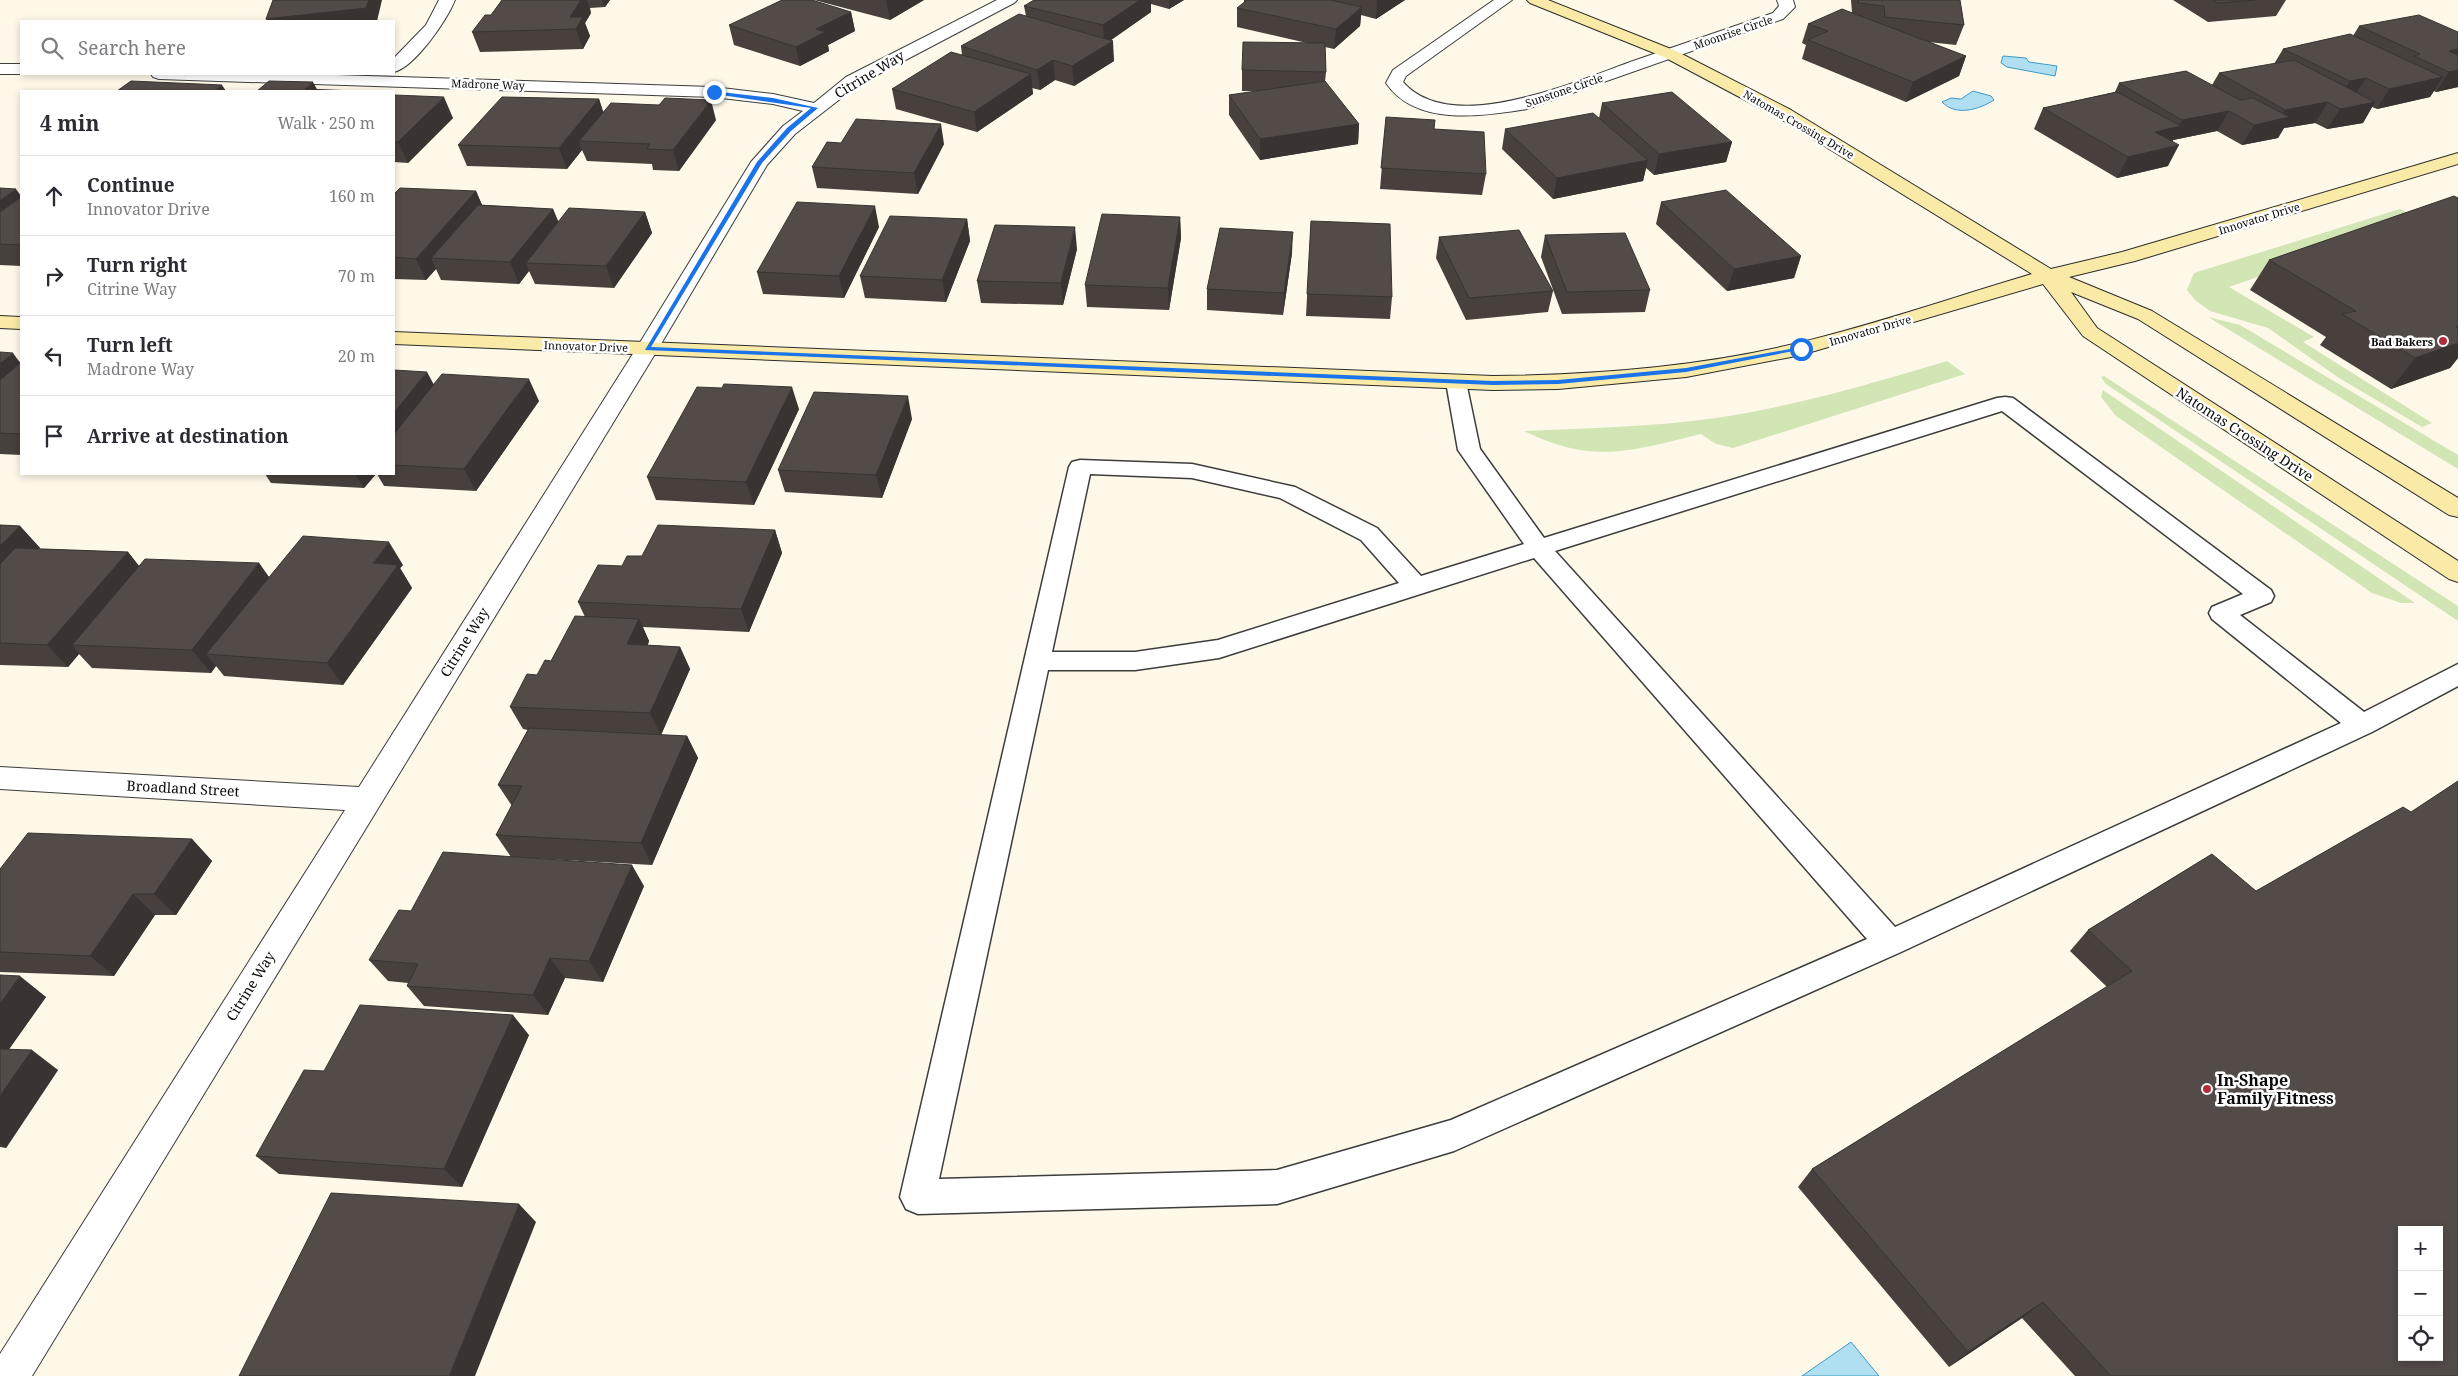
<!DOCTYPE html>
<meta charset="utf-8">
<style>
:root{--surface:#fff;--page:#f2f2f3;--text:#2b2b33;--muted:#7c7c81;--line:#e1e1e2}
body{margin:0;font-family:"Noto Serif",serif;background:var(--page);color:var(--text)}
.controls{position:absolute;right:15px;bottom:15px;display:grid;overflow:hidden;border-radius:0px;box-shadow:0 2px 8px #0003}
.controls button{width:45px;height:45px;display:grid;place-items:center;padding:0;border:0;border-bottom:1px solid var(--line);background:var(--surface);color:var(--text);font:25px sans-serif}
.stop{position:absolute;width:15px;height:15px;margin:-11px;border:4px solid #1a73e8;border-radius:50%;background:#fff}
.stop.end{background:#1a73e8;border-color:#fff;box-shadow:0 1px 5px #0008}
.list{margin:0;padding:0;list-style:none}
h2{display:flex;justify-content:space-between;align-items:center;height:65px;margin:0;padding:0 20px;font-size:21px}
h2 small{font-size:16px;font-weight:400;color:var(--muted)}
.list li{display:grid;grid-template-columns:32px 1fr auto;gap:15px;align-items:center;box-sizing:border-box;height:80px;padding:0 20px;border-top:1px solid var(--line)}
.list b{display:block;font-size:19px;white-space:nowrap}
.list p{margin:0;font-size:16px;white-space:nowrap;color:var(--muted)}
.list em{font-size:16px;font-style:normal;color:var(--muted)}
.icon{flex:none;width:28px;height:28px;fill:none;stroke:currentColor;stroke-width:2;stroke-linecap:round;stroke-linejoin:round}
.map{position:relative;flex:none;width:2458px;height:1376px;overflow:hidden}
.search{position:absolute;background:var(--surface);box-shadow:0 2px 8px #0003;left:20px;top:20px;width:375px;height:55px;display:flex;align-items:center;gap:12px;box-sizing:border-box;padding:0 18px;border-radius:0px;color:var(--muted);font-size:19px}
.panel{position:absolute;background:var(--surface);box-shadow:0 2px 8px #0003;left:20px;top:90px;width:375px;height:385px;border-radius:0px}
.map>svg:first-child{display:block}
</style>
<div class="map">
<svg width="2458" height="1376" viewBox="0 0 2458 1376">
<rect width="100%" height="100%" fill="#fef8e9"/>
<path fill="#d2e5b5" d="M2400,209l21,11 -192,67 85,50 -11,5 129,81 -10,4 -83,-49 -71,-50 -58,-17 -15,-11 -8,-10 7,-17z
M2208,317l32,8 218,130v14z
M1947,361l18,13 -232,74 -17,-4 -15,-10c-71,17 -107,31 -177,-3 64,-3 128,-4 192,-13 79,-12 155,-34 231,-57z
M2104,376l354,230v15l-352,-237 -5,-7z
M2103,390l312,213h-14l-29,-10 -256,-177 -15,-19z"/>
<path fill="#b1dff2" stroke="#3c99c4" d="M2003,56l23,2 3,4 28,4 -2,10 -48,-9 -6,-4z
M1973,91l18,5 3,4c-14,9 -38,17 -52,2l9,-4 10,1z
M1851,1342l28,34h-77z"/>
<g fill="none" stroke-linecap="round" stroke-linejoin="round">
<g stroke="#3d3d3d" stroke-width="3">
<path id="lane" d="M1456,376l7,2 3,4 14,67 64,89 453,-140 8,-1 8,1 258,192 3,6 -3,6 -31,13 124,97 94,-48v22l-86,46 -471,220 -447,199 -177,53 -359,10 -12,-5 -6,-12 169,-730 3,-5 8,-2 112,4 103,23 82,41 44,48 103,-32 -66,-94 -12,-68 3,-4zM2002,411l241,183 -31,13 -3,6 3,6 129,104 -446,204 -340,-376zM1090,474l102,4 88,20 81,42 38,43 -181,57 -83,12h-83zM1534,558l333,381 -416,181 -174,50 -338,9 109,-509h87l84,-12z"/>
</g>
<g stroke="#3d3d3d" stroke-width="2">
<path id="street" d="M439,0h16c-8,20 -40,67 -61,72v-14l32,-33z
M997,0h20l-3,3 -156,82 -63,49 -28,31 -109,184 -626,1027h-32v-22l345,-544 -345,-21v-22l359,20 277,-438 115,-187 32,-36 20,-15 -30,-7 -60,-7 -554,-18 -6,-2 -2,-3h153l409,13 60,7 41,9 32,-26z
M1494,0h18l-106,76 -3,6c49,56 175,-2 233,-22 46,-16 91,-31 137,-47l6,-7 -2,-6h16l2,7 -12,12 -256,90c-46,7 -111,18 -141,-26l7,-13z
M0,64h21l1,10h-22z"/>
</g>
<g stroke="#2c2c2c" stroke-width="2">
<path id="secondary" d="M1527,0h21l128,51 115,59 260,159 71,-17 336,-99v11l-323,97 -66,16 83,34 306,187v19l-9,-2 -311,-196 -67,-27 26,36 361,233v21l-9,-3 -366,-243 -40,-52 -242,71 -115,22 -128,12 -65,1 -1099,-46v-12l1099,44c102,-1 206,-9 305,-33 79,-19 156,-46 234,-69l-253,-156 -115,-61 -134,-54z
M0,316l21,1v12l-21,-1z"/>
</g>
<use href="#lane" fill="#fff" fill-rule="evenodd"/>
<use href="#street" fill="#fff" fill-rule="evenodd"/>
<use href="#secondary" fill="#faeaa7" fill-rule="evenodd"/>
</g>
<path fill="#47403d" d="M502,0h108l-5,7 -15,1 1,5 -6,10 5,13 -7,13 -103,3 -8,-20 19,-17z
M814,0h110l-34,20z
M1034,0h150l-15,9 -18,-5v8l-40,28 3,21 -40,25 -19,-6 -15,10 -8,-2 1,6 -56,38 -81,-23 -4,-20 70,-34 -1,-9 65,-30 -2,-10z
M1244,0h161l-29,19 -15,-4 -1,11 -26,23 -9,-2 1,25 -1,10 34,42 -1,20 -98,16 -31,-45v-20l30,-4h-17v-21l65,-27 -70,-16v-19l7,-5z
M1851,0h109l4,25 -8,20 -28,-3 38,14 -7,20 -53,26 -104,-43 4,-14 -4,-2 6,-19 44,-11z
M2173,0h113l-10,16 -68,6z
M851,12l4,19 -27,14 1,6 -29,15 -66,-21 -5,-20z
M2359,26l99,6v55l-22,5 -2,-1 -4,6 -53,12 -5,-2 -9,16 -36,6 -12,-6 -31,5 -6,10 -36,7 -25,-14 -44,9 -5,26 -51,12 -83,-49 9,-21 72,-16 4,-9 93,2 7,-12 55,-9 9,-15 70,-13z
M394,95l59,23 -45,45 -14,-1z
M599,99l4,13 113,8 -37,51 -26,-1 -1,-6 -65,-3 -5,-11 -15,19 -100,-3 -9,-21z
M1602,103l130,39 -6,20 -72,13 -8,-7 -3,13 -90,18 -51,-50 3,-20 94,-11z
M1386,117l48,12 52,45 -4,21 -102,-6z
M841,143l103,1 -26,50 -101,-6 -5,-21z
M0,188l21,8v70l-21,-1z
M476,191l6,14 71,4 5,13 87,-10 7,21 -38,55 -79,-4 -6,-13 -10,13 -78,-4 -5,-11 -10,11 -32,-1v-85z
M2458,198v160l-8,10 -59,21 -71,-44 6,-8 -76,-47 19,-30z
M1661,202l140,54 -7,22 -67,13 -71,-67z
M1180,217l1,21 -12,72 -82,-3 -2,-22z
M967,219l3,22 -24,61 -81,-4 -5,-22z
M1311,221l81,76 -2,22 -84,-3z
M879,227l-35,71 -81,-4 -6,-22z
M1545,235l105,55 -5,22 -83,2 -21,-57z
M1439,237l114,54 -5,21 -82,8 -30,-62z
M1077,249l-14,56 -82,-2 -4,-22z
M1292,253l-9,62 -76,-5v-21z
M0,352l20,10h1v93l-21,-1z
M394,370l40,14 105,17 -63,90 -92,-5 -7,-12h17z
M722,388l77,21 -45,96 -98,-5 -9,-23z
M912,419l-30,79 -97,-6 -7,-22z
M265,474h111l-12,14 -93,-5z
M0,525l20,1 20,22 -1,1 89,3 11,14 120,-3 10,14 134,-12 -3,3 12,20 -69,97 -119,-9 -8,-10 -5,7 -119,-5 -13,-14 -11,13 -68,-2z
M775,530l7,23 -33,79 -106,-5 6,14 -1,4 32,2 10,22 -29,66 26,1 11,22 -46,107 -141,-8 -15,-22 16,-29 -14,-21 30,-55 -5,-1 -13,-22 27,-32 14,-14 34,-44 -7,-15 44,-36 20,-10z
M192,839l20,22 -36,54h-21l-41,61 -114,-4v-103z
M2212,854l246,522h-383l-53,-58 -73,49 -151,-180 14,-18 295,-182 -37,-36 18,-21z
M644,886l-41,96 -38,-4 -17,37 -124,-9 -17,-20 1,-3 -20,-2 -19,-21 42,-49z
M0,975l46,22 -37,52 49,21 -52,78 -6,-1z
M529,1035l-67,152 -183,-13 -23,-18 68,-85z"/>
<path fill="#393432" d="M369,0h13l-5,21h-110l-1,-2z
M581,0h6l4,13 -6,10 5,13 -7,13 -7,-20 -6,-12z
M602,0h8l-5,7z
M887,0h37l-34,20 -4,-19z
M1140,0h11v12l-47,33 -1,-20z
M1169,0h15l-15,9z
M1377,0h28l-29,19z
M1362,7l-2,19 -26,23 2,-20z
M851,12l4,19 -27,14 1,6 -29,15 -4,-19 20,-18z
M1113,41l1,20 -40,25 -2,-20z
M2458,49v17l-9,-15z
M1966,56l-7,20 -53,26 7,-20z
M1053,60l2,20 -15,10 -3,-20z
M2458,70v17l-22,5 13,-20z
M1031,74l2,20 -56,38 -3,-20z
M2443,77l-13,20 -53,12 12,-20z
M2366,78l-13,20 -16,3 13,-20z
M313,82l5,9 -13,-2z
M222,85l4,6h-12z
M444,97l9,21 -45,45 -10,-21z
M599,99l7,21 -27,21 3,9 -15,19 -8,-21z
M711,100l5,20 -37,51 -6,-21z
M2328,102l-13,21 -31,5 -6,10 -36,7 12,-20 25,-5 6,-10z
M2375,102l-12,21 -36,6 13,-20z
M2229,111l-12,20 -44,9 -3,7 -15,-15 23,-5 4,-7z
M941,124l3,20 -26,50 -4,-21z
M1359,124l-1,20 -98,16v-21z
M1732,142l-6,20 -72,13 5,-21z
M2179,145l-11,21 -51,12 11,-21z
M1648,160l-5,21 -90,18 4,-21z
M16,189l5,7v22l-21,17v-34z
M476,191l9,21 -54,46 5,11 -10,11 -10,-21z
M875,206l4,21 -35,71 -5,-22z
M553,209l9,21 -36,33 3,8 -10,13 -9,-22z
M645,212l7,21 -38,55 -8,-22z
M1180,217l1,21 -12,72 -1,-22z
M967,219l3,22 -24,61 -4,-22z
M1075,227l2,22 -14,56 -2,-22z
M1293,232l-1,21 -9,62 1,-22z
M1801,256l-7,22 -67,13 7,-22z
M2458,326v32l-8,10 -59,21 24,-31 41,-31z
M13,353l8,11 -21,39v-39z
M427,372l12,22 -45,57v-38z
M529,379l10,22 -63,90 -12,-22z
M792,387l7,22 -45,96 -8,-23z
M908,396l4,23 -30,79 -6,-23z
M355,474h21l-12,14z
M20,526l20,22 -40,41v-43z
M775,530l7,23 -33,79 -8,-23z
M389,542l14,23 -3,3 12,20 -69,97 -16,-22 46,-100z
M128,552l18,23 -74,70 7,9 -11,13 -21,-22z
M259,563l16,23 -69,68 10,12 -5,7 -19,-23z
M639,619l10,22 -12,25 -10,-22z
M680,647l10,22 -29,66 -11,-22z
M687,736l11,22 -46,107 -11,-22z
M192,839l20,22 -36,54 -22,-21z
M632,865l12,21 -41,96 -14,-21z
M133,894l22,21 -41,61 -24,-20z
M550,958l15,20 -17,37 -15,-20z
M20,976l26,21 -46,65v-58z
M513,1015l16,20 -67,152 -18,-18z
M32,1050l26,20 -52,78 -6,-4v-48z
M519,1204l17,18 -61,154h-26z
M2043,1302l-21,16 -73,49 19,-15z"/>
<path fill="#524b47" stroke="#393432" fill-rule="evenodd" d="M273,0h96l-3,8 -100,11z
M502,0h79l-11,17h13l-7,12 -104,3 13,-17h6z
M782,0h30l39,12 -35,17 9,3 -29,15 -67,-22z
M1034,0h106l-37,25 -79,-19z
M1247,0h83l32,7 -26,22 -99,-21z
M1858,0h102l4,25 -79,-8 -1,-11 -26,-3z
M2213,0h42l-37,3z
M1842,9l124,47 -53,26 -105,-42 20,-9 -20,-7z
M1019,14l94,27 -41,25 -19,-6 -16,10 -76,-24z
M2419,15l39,17v17l-9,2 9,4v15l-9,2 -35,-16 6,-2 -61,-28z
M2350,34l93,43 -54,12 -23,-11 -16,3 -67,-32z
M1243,42l82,1 1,29 -84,-2z
M951,52l80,22 -57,38 -82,-23z
M2294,60l81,42 -35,7 -12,-7 -43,8 -66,-37z
M2186,71l54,29 13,-2 37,19 -36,8 -25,-14 -47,9 -63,-37z
M131,81l91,4 -8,6h-97z
M269,81l44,1 -8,7 50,2h-98z
M1325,81l34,43 -99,15 -31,-44z
M1672,92l60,50 -73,12 -57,-51z
M2117,92l64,34 -26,6 24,13 -51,12 -85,-49z
M394,95l50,2 -46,45h-4z
M502,97l97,2 -40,49 -101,-3z
M665,98l46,2 -38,50 -26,-1 3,-5 -71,-3 32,-38 48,2z
M1593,113l55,47 -91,18 -52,-49z
M1386,117l49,3 -1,9 50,3 2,42 -105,-6z
M856,119l85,5 -27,49 -102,-6 15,-25 14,1z
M0,188l16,1 -16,12z
M400,188l76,3 -60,68 -22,-2v-63z
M1726,190l75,66 -67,13 -73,-67z
M2454,196l4,2v128l-2,1 2,1v15l-43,15 -73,-44 14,-3 -87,-51z
M21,197v48l-21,-1v-32z
M797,202l78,4 -36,70 -82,-4z
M478,205l75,4 -43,53 -79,-4z
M569,208l76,4 -39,54 -80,-3z
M1102,214l78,3 -12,71 -83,-3z
M890,216l77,3 -25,61 -82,-4z
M1311,221l79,3 2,73 -85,-3z
M995,225l80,2 -14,56 -84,-2z
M1220,228l73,4 -9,61 -77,-4z
M1519,230l34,61 -84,7 -30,-61z
M1625,233l25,57 -83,2 -22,-57z
M0,352l13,1 -13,11z
M21,362v72l-21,-1v-53z
M394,370l33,2 -33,41z
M442,374l87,5 -65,90 -70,-4v-31z
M724,384l68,3 -46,95 -99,-5 50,-90 25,1z
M814,392l94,4 -32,79 -98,-5z
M0,525l20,1 -20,20z
M658,525l117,5 -34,79 -163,-7 20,-37 24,1 5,-10h15z
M303,536l86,6 -16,21 25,2 -71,98 -121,-9z
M15,548l113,4 -81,93 -47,-2v-79z
M145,559l114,4 -67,87 -120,-5z
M575,616l64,3 -12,25 53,3 -30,66 -140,-6 17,-33 10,1 8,-15 6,1z
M529,728l158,8 -46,107 -145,-8 26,-49 -24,-1z
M2458,781v595h-347l-68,-74 -75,50 -156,-183 320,-198 -44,-41 124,-76 44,37 147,-84 8,5zM2402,1230h37v127h-37z
M28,833l164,6 -38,55h-21l-43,62 -90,-4v-83z
M443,852l189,13 -43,96 -39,-3 -17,37 -126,-9 11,-22 -49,-4 30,-50 12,1z
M0,975l20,1 -20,28z
M360,1005l153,10 -69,154 -188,-13 48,-86 20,1z
M0,1049l32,1 -32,46z
M331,1193l188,11 -70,172h-210z"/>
<path fill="#1a73e8" d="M712,91l61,7 45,10 -27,23 -29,32 -111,184 842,34 65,-1 128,-12 115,-21 3,2 -118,23 -128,12 -65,1 -848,-35 112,-188 30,-34 24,-20 -97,-14z"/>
<g fill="#b12c3d" stroke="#fff" stroke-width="2">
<circle cx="2443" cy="341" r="5"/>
<circle cx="2207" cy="1089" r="5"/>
</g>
<g text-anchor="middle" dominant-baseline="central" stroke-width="5" stroke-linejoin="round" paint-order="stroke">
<g font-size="11" fill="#0a0a0a" stroke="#fff">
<text transform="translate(1733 32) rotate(-19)">Moonrise Circle</text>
<text transform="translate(488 84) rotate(2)">Madrone Way</text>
<text transform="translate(1564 90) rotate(-19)">Sunstone Circle</text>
<text transform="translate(1799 124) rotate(30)">Natomas Crossing Drive</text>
<text transform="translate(2259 218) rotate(-17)">Innovator Drive</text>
<text transform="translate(1870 330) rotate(-16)">Innovator Drive</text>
<text transform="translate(586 346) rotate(2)">Innovator Drive</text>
</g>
<g font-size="11" font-weight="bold" fill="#0a0a0a" stroke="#fff" text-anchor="end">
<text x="2433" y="341">Bad Bakers</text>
</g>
<g font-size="14" fill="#0a0a0a" stroke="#fff">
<text transform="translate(869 74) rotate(-31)">Citrine Way</text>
<text transform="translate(2245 434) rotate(33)">Natomas Crossing Drive</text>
<text transform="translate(464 642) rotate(-58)">Citrine Way</text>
<text transform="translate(183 788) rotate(3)">Broadland Street</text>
<text transform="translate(250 986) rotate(-58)">Citrine Way</text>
</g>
<g font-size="16" font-weight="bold" fill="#0a0a0a" stroke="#fff" text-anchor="start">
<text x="2217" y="1080">In-Shape<tspan x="2217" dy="18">Family Fitness</tspan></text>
</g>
</g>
</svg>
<div class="controls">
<button>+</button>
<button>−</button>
<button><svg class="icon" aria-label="locate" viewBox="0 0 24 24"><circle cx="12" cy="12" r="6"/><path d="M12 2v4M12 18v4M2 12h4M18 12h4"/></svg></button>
</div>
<div class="stop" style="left:1801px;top:349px"></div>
<div class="stop end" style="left:714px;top:92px"></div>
<div class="search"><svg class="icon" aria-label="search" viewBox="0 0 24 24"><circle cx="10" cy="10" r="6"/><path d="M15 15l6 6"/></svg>Search here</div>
<section class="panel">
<h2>4 min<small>Walk · 250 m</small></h2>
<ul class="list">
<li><svg class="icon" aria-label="ahead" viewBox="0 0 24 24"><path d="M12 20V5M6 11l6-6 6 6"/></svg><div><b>Continue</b><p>Innovator Drive</p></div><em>160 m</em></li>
<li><svg class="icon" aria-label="right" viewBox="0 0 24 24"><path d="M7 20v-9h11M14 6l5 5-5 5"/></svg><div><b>Turn right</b><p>Citrine Way</p></div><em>70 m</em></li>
<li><svg class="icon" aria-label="left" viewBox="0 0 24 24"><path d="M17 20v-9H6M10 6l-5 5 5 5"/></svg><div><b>Turn left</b><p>Madrone Way</p></div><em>20 m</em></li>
<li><svg class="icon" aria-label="arrive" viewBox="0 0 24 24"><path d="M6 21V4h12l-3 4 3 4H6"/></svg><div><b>Arrive at destination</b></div></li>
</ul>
</section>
</div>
